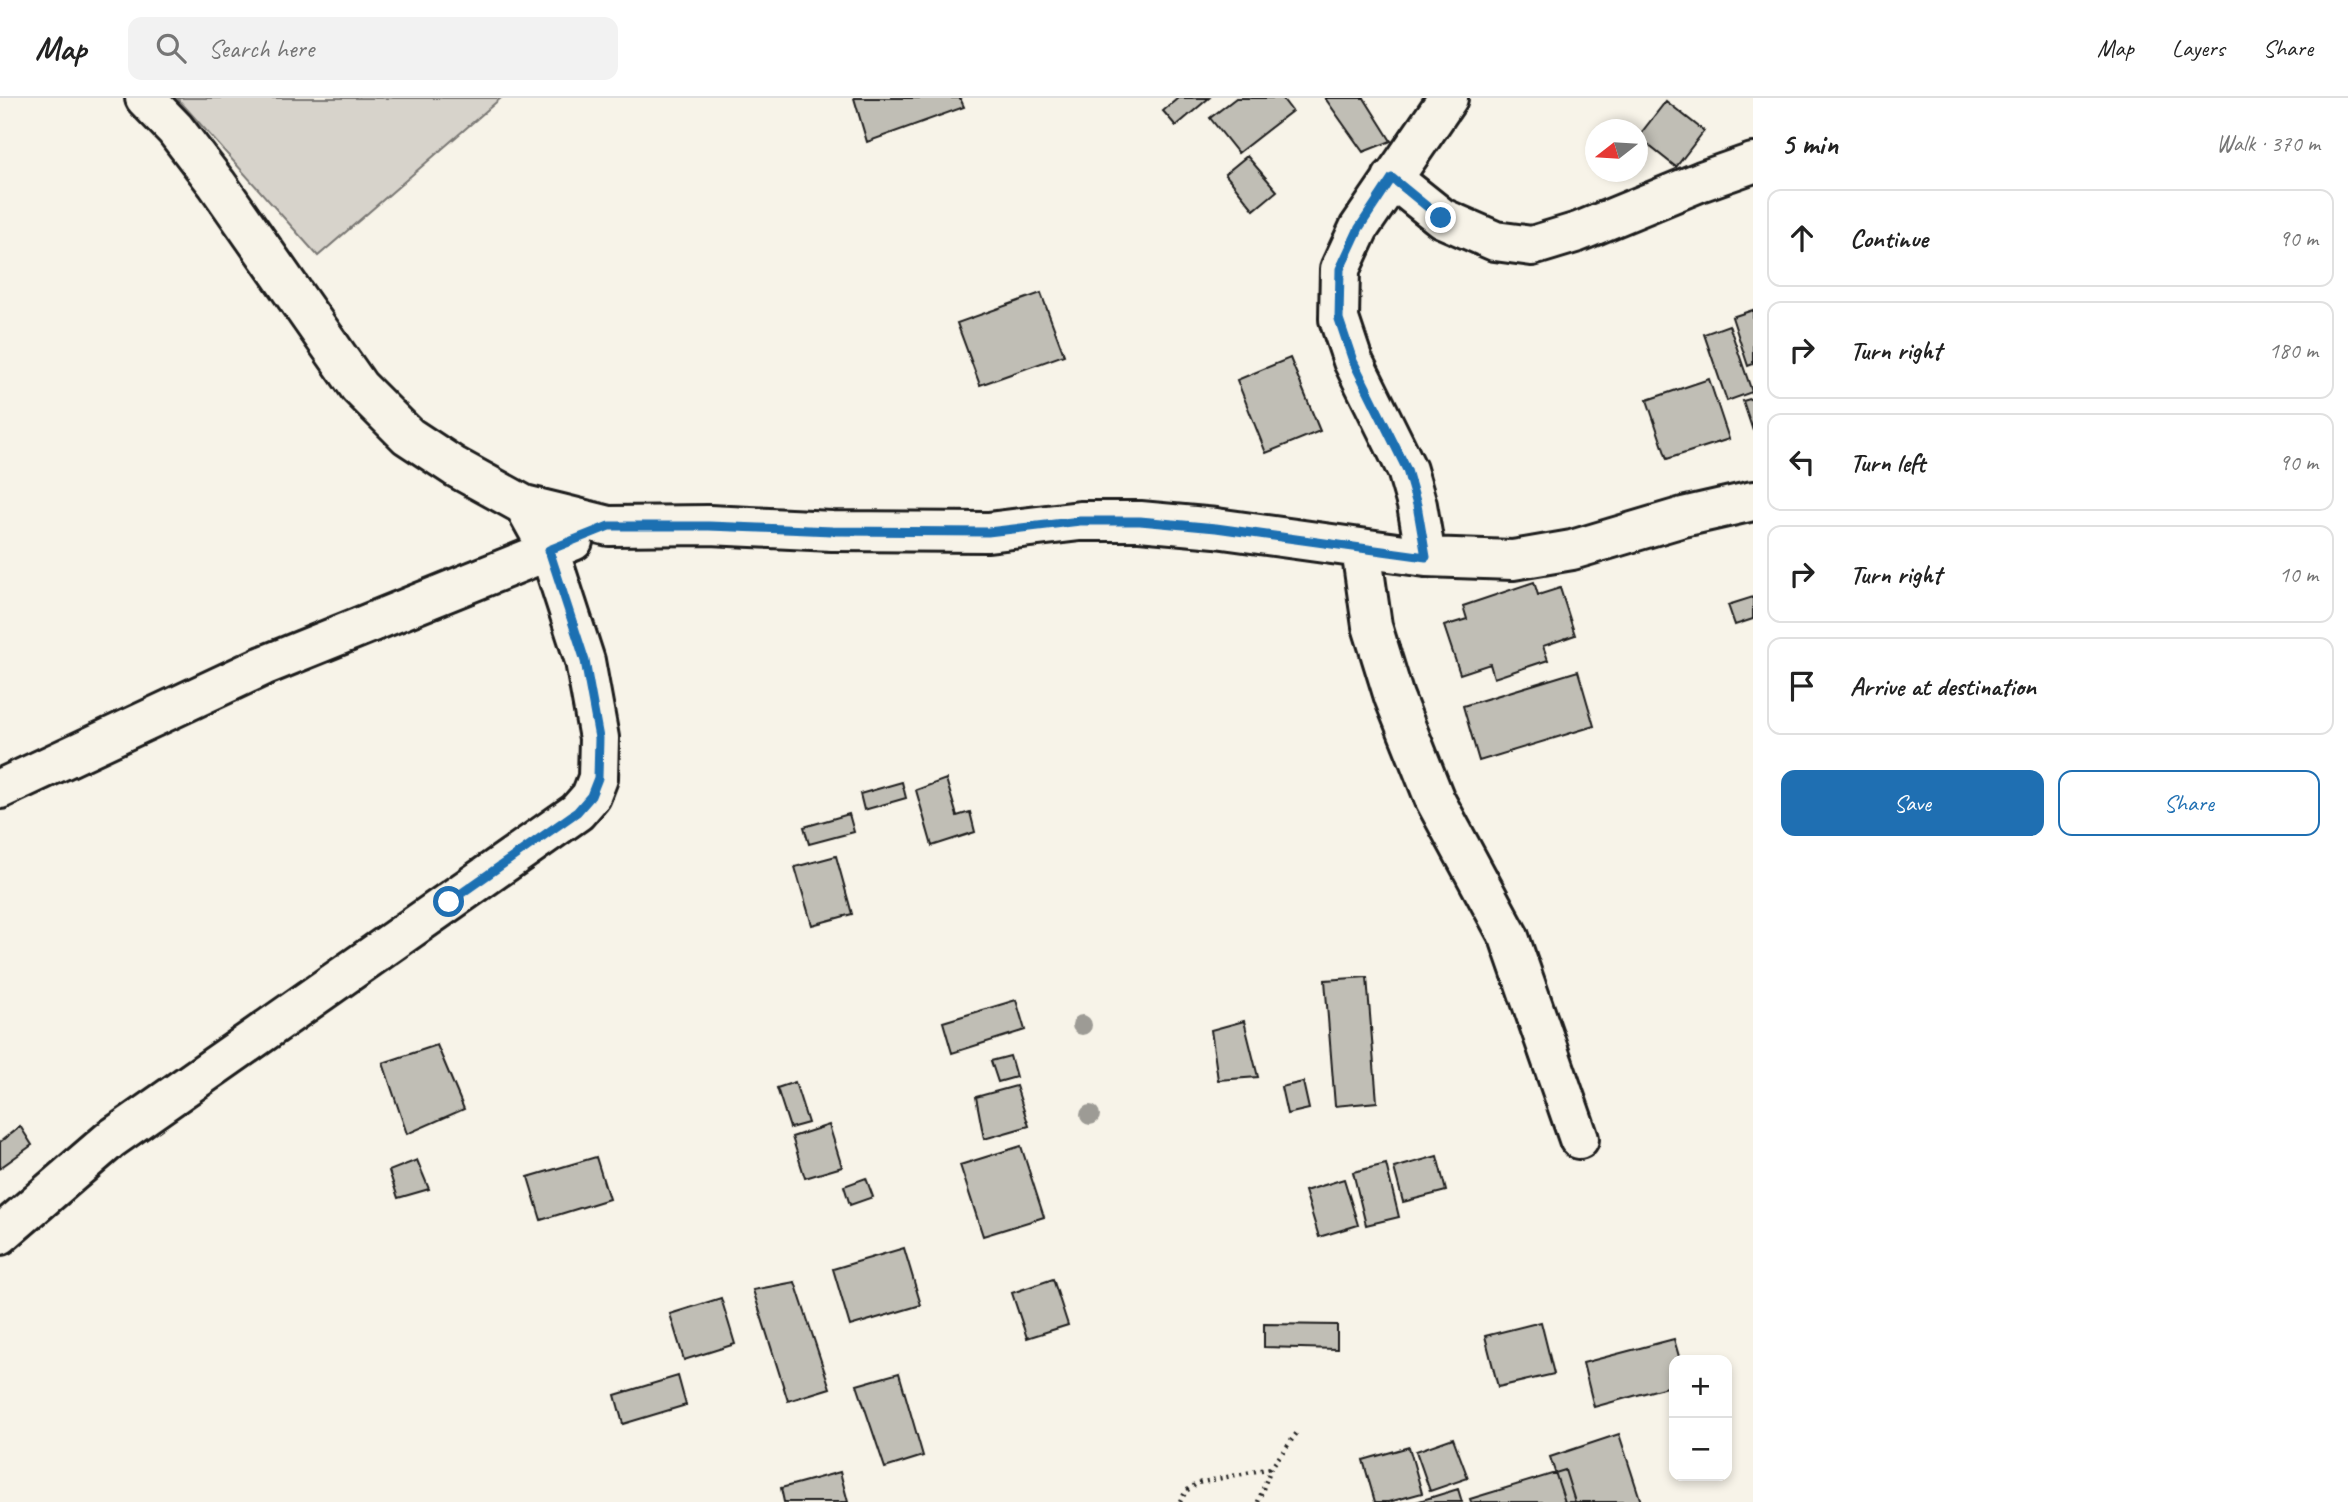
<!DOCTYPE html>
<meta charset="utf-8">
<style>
:root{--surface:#fff;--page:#f2f2f2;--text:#222;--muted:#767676;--line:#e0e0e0;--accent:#1f6fb2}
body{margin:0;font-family:Caveat,sans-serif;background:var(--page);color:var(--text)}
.controls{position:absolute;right:21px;bottom:21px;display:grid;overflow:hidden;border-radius:14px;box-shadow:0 4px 10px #0003}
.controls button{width:63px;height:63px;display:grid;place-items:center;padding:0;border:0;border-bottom:2px solid var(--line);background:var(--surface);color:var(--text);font:35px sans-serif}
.compass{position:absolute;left:1585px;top:21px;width:63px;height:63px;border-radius:50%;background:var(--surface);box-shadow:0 4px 10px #0003;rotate:253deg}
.stop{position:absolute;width:21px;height:21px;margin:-16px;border:5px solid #1f6fb2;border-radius:50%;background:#fff}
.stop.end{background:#1f6fb2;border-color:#fff;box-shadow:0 2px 7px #0008}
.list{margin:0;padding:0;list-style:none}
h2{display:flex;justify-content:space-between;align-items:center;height:91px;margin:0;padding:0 28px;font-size:30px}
h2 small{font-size:23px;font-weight:400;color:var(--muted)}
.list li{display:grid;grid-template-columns:46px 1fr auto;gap:21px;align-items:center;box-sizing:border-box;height:98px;margin:0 14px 14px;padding:0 14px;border:2px solid var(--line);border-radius:14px}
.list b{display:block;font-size:26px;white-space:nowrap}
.list em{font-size:23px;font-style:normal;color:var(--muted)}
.actions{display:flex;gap:14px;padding:21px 28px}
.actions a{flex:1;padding:16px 0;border:2px solid var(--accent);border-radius:14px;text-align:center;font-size:24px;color:var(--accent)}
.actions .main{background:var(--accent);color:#fff}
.icon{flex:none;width:38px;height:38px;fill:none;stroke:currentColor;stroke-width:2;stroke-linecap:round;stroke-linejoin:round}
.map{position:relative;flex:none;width:1753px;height:1404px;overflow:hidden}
header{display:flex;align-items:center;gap:42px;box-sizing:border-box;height:98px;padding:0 35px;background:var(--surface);border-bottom:2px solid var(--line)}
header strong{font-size:33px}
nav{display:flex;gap:38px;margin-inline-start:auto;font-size:24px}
.search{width:490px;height:63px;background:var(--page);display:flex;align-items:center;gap:18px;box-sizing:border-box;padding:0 24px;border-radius:14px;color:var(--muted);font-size:26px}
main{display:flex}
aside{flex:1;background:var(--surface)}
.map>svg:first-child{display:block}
</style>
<header>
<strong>Map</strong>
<div class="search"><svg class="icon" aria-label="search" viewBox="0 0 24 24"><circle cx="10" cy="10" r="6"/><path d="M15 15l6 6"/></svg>Search here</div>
<nav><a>Map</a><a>Layers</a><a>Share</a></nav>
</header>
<main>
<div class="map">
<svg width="1753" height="1404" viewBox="0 0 1753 1404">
<rect width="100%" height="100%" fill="#f7f3e8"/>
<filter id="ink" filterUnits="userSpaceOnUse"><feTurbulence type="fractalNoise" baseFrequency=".0143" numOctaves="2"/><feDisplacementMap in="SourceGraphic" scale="14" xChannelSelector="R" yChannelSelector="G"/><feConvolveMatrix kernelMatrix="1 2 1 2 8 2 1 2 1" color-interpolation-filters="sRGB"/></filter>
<g filter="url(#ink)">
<path fill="#d7d3cb" stroke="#7a7874" stroke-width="2" d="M177,0h324l-183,158z"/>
<path fill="#c0beb5" stroke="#1c1c1c" stroke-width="2" d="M854,0h106l4,9 -97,35z
M1178,0h31l-33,28 -13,-15z
M1236,0h46l10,13 -54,42 -28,-35z
M1325,0h39l27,43 -28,11z
M1666,3l38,30 -28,36 -38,-30z
M1247,58l30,35 -23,19 -29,-36z
M1041,195l23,62 -84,30 -23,-62z
M1753,212v54l-5,2 -16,-49z
M1729,227l23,67 -25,9 -23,-67z
M1290,260l30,73 -54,22 -29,-73z
M1709,281l20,60 -62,20 -20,-59z
M1753,300v33l-10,-30z
M1534,484l4,13 22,-7 15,47 -32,11 5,14 -54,18 -4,-14 -30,10 -16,-48 23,-7 -4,-13z
M1753,499v22l-18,6 -7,-20z
M1578,573l16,55 -115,35 -16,-55z
M946,681l11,37 13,-4 5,20 -43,14 -16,-56z
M902,684l4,16 -42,12 -4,-16z
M849,716l5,18 -45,12 -5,-17z
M836,758l16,58 -40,11 -17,-58z
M1367,879l10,125 -42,4 -10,-126z
M1016,902l9,30 -73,23 -9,-31z
M1244,923l14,56 -40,3 -7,-50z
M437,947l27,64 -57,25 -24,-71z
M1010,958l6,21 -18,5 -7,-21z
M795,984l13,41 -18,5 -13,-40z
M1303,984l6,27 -22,5 -6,-27z
M1016,988l13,40 -45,13 -8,-42z
M829,1027l13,42 -37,11 -13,-41z
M20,1028l12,19 -32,23v-26z
M1021,1048l23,71 -61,19 -23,-71z
M1437,1058l9,35 -43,11 -9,-34z
M596,1059l13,42 -68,21 -13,-43z
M417,1062l12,29 -31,9 -9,-27z
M1386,1066l13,53 -33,8 -13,-53z
M866,1080l7,19 -23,8 -6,-19z
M1344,1081l14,46 -39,12 -14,-46z
M904,1150l17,57 -71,21 -17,-57z
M1053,1181l15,46 -41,13 -15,-45z
M795,1184l35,106 -42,13 -35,-111z
M721,1200l14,46 -51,16 -14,-46z
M1541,1224l13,52 -56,13 -13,-51z
M1264,1226l73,1v24l-73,-2z
M1674,1241l6,21h-6v25l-80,22 -11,-44z
M899,1275l24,83 -38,12 -28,-83z
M678,1278l8,29 -63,19 -8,-29z
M1619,1336l22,68h-76l-15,-45z
M1453,1340l15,40 -38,13 -14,-40z
M1409,1349l13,46 -33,9h-14l-12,-42z
M1565,1372l10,32h-104l-1,-3z
M840,1374l8,30h-64l-3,-14z
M1458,1391l4,13h-46z"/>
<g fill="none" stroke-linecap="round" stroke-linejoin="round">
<g stroke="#1c1c1c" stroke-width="44">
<path id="street" d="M145,0l30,31 42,55 142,203 49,49 47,31 69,38 37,9 48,12 100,-1 123,6 156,1 92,-11h60l76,7 210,29 87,3 59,-10 111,-33 70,-16
M1392,80l50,40 53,23 37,5 46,-14 124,-51 51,-18
M1361,451l11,77 22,71 41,103 74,137 70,202
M1426,459l-9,-52 -10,-35 -54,-109 -14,-42 1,-50 19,-41 89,-130
M0,691l263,-123 310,-125
M0,1137l111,-96 466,-327 14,-16 7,-18 1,-40 -14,-77 -36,-111 -25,-45"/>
</g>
<path stroke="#1c1c1c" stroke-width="4.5" stroke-dasharray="2 5" stroke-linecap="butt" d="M1180,1404l6,-11 12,-8 73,-15
M1258,1404l13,-34 28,-38"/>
<use href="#street" stroke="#f7f3e8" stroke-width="38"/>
</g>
<g fill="#9d9b95">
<circle cx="1082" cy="927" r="10"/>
<circle cx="1090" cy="1017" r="10"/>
</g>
</g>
<g fill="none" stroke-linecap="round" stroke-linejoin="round" filter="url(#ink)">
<path stroke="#1f6fb2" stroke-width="9" d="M449,804l128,-90 14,-16 7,-18 1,-40 -14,-77 -36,-111 60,-24h100l123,5 156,1 92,-11h60l76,7 210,29 -9,-52 -10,-35 -54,-109 -14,-42 1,-50 19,-41 33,-50 49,40"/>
</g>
</svg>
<div class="controls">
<button>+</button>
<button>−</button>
</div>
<svg class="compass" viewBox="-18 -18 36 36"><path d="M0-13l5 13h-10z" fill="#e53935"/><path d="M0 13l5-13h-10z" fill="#767676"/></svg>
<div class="stop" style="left:449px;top:804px"></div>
<div class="stop end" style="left:1441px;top:120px"></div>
</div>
<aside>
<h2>5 min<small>Walk · 370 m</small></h2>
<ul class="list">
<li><svg class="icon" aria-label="ahead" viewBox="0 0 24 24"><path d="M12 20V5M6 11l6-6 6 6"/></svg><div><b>Continue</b></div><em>90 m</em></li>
<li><svg class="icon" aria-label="right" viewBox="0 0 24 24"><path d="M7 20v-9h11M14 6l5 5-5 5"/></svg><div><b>Turn right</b></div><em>180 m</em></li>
<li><svg class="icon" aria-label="left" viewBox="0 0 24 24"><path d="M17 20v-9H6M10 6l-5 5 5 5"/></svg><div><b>Turn left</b></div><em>90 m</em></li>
<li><svg class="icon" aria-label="right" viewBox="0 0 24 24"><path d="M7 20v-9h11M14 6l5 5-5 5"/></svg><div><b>Turn right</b></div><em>10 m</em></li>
<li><svg class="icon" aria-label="arrive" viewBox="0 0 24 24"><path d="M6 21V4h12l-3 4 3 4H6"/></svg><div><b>Arrive at destination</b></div></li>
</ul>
<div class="actions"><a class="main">Save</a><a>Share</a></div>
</aside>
</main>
